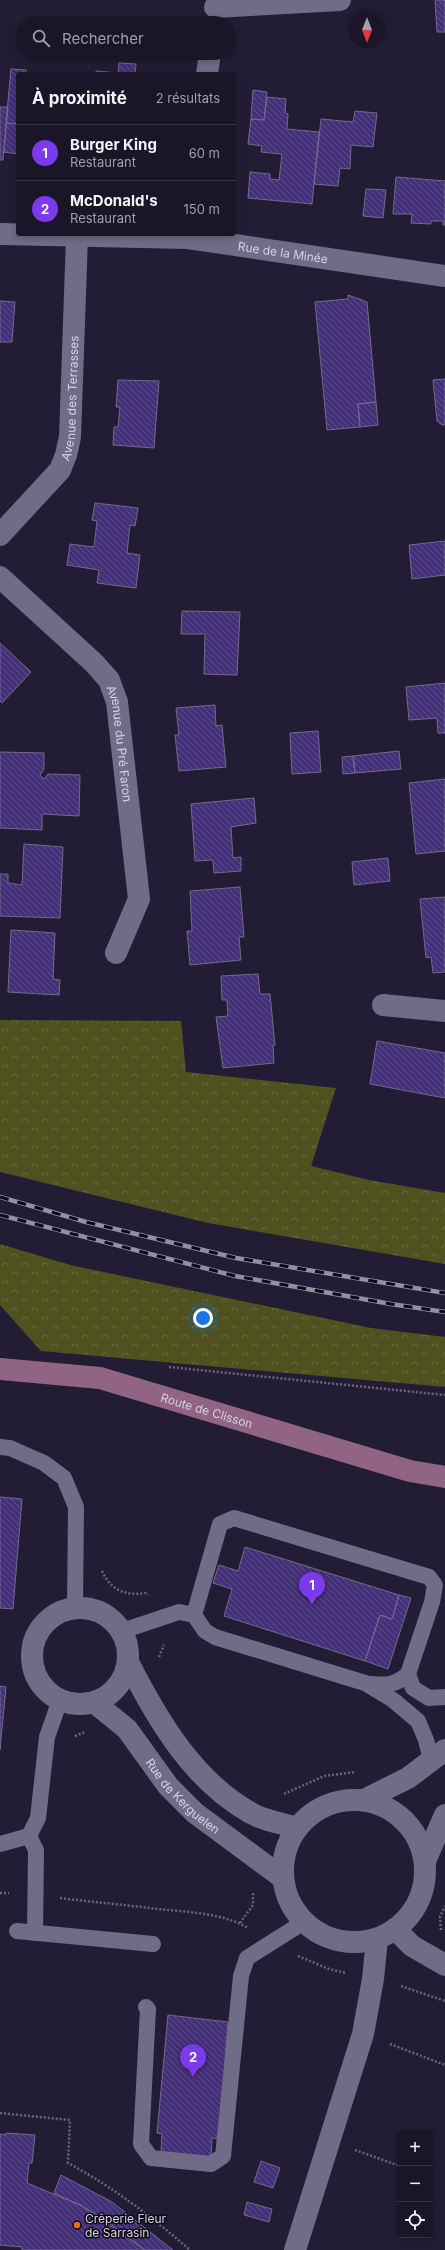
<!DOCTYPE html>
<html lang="fr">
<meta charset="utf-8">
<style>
:root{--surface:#1a1627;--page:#231f2f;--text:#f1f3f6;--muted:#9f9fa7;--line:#383544;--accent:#7c3aed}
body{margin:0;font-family:Inter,sans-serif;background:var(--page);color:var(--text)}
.controls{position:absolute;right:12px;bottom:12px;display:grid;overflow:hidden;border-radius:4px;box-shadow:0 2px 6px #0003}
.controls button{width:36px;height:36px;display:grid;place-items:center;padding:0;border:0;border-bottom:1px solid var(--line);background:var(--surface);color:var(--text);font:20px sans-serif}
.compass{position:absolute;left:349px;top:12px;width:36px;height:36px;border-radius:50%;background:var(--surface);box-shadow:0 2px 6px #0003;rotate:180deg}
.you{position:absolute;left:203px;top:1318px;width:14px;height:14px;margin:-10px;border:3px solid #fff;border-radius:50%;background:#1a73e8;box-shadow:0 0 0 6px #1a73e833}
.badge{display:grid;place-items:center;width:26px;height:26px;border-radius:50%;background:var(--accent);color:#fff;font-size:13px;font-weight:700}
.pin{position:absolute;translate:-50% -33px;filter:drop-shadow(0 1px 2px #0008)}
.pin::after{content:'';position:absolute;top:21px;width:14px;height:12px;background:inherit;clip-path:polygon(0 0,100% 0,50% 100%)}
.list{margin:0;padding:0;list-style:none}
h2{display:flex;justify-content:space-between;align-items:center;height:52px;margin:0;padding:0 16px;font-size:17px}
h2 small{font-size:13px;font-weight:400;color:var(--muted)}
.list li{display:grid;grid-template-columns:26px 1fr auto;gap:12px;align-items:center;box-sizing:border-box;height:56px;padding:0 16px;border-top:1px solid var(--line)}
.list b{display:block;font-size:15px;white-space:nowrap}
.list p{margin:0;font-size:13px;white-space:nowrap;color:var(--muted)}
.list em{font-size:13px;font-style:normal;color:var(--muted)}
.icon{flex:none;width:22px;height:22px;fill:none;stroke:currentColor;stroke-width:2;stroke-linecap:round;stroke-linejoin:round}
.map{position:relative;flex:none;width:445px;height:2250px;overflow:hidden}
.search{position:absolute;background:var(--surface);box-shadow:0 2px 6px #0003;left:16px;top:16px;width:220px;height:44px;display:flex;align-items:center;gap:10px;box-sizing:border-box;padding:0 14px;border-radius:22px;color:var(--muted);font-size:15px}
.panel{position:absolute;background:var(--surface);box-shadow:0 2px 6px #0003;left:16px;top:72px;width:220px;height:164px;border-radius:4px}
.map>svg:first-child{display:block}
</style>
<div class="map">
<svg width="445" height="2250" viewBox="0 0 445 2250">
<defs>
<pattern id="forest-crowns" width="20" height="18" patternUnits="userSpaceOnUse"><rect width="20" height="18" fill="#4f511e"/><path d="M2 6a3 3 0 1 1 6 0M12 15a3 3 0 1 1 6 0" fill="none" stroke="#67693e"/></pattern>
<pattern id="building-back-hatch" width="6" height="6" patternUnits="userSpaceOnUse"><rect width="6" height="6" fill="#442f79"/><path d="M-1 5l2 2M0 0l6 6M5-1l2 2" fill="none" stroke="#5e4c8c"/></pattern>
</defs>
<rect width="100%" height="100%" fill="#221d34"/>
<path fill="url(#forest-crowns)" d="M0,1020l181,1 5,51 150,16 -25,78 58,14 76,13v71l-237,-41 -208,-51z
M0,1244l70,21 301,63 74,9v50l-404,-36 -41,-46z"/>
<path fill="url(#building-back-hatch)" stroke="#706c87" d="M435,0h10v32h-8z
M119,63l17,1 -1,10h-39v-3l22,2z
M11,69l15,1v4h-8v50l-12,-1z
M253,90l14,2 -3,28 -13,-1z
M267,97l19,2 -1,14 3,1 -1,15 32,3 -7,72 -64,-6 2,-26 20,2v5l9,1 3,-26 -21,-2 1,-6 -14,-2 3,-25 13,1z
M0,107h8l-5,53h-3z
M355,111l22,2 -4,34 -22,-2 -1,24 -10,-1 -2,18 -24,-2 7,-65 32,3z
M6,123l12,1v30l-14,-2z
M396,177l49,4v44h-2v-4h-12v3l-20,-1 1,-9h-19z
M366,189l20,1 -3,28 -20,-2z
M348,295l19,7 9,100 -18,2 2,23 -33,3 -12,-128 33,-3z
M0,301l15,1 -3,40h-12z
M445,379v46h-3l-5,-4 -4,-41z
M118,380l41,1 -5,67 -41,-3 1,-18h4l2,-20h-4z
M376,402l2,23 -18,2 -2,-23z
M95,503l43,5 -3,18 -5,-1 -3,28 13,2 -4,33 -39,-5 2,-13 -32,-5 3,-21 24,3 3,-26 -5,-1z
M445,541v34l-33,4 -3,-34z
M182,611l58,1 -3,63 -33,-1 1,-40h-24z
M0,643l31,29 -29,31 -2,-2z
M445,683v50h-7l-1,-15 -28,2 -3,-33z
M215,705l1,21 6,-1 4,42 -47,4 -4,-36h4l-3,-27z
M318,731l3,41 -29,2 -2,-41z
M399,751l2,18 -46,4 -2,-17z
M0,752l44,1v16l-4,6 4,4 4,-5 32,1 -1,41 -37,-2v16l-42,-2z
M353,756l2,17 -12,1 -1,-17z
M445,779v72l-29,3 -7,-71z
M254,798l2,25 -25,4 2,31 8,-1v14l-27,2 -1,-13 -18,1 -4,-57z
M24,844l39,3 -3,71 -60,-2v-42h8v9l14,2z
M388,858l2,23 -36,4 -2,-23z
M240,887l4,50h-5l2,23 -51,5 -3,-34h5l-2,-40z
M445,897v75l-12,1 -2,-16 -5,1 -6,-59z
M11,930l44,3 -2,46 7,1 -1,15 -51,-3z
M258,974l2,20h10l5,51h-2l1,18 -51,5 -7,-51 12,-1 -1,-16h-5l-1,-24z
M377,1041l68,12v45l-75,-14z
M0,1497l22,2 -9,110 -13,-1z
M245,1547l154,48 -7,24 -12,-4 -15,46 -141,-45 8,-27 -19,-6 6,-18 19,6z
M399,1595l12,3 -23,71 -23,-8 15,-46 12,4z
M0,1686l6,1 -6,63z
M168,2015l60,7 -9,117 -7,-1 -1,19 -50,-5 1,-18 -5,-1z
M6,2133l29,2 -3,28h-3l-2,20 55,23 63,44h-123v-3l-22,-2v-111l6,1z
M261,2161l19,7 -7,20 -19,-6z
M61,2175l51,27 61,48h-28l-40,-30 -23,-14 -28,-13z
M247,2202l25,7 -3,13 -25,-7z"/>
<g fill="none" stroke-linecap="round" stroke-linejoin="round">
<path stroke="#6a667a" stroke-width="2.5" stroke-dasharray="2 2" stroke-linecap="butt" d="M169,1367l276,28
M102,1571c9,20 24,25 44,22l2,2
M159,1657l5,-12
M75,1736l10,-4
M284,1794l40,-18 31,-4
M0,1893h9
M60,1898c33,4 66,7 98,11 29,3 65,4 90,19
M240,1923l13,-18v-13
M441,1930l-1,-13 5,-11
M298,1956l31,13 17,4
M401,1986l44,15
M390,2044l55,21
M0,2113l70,7 -2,43c45,24 84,54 122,87
M355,2150l45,16"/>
<path stroke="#706b86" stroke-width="16" d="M0,1447l10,1 34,15 20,15 12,29 -1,101
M194,1615l26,-91 14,-6 195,59 6,8 -3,17 -24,72 5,14 16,10 16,-1
M122,1631l57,-19 15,3 11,16 10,6 150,46 28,17 25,21 8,19 5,20
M368,1684c17,1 27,2 40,-10
M29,1836l7,14 -1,83
M0,1844l29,-8 9,-18 9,-81 13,-37
M17,1931l136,13
M146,2007l2,2 -7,135 10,14 60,6 12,-8 18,-180 6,-18 57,-36"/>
<g stroke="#706b86" stroke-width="22">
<path d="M215,7l125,-7"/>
<path d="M207,74l3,-21"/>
<path id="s1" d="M0,234l188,4 257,38"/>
<path id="s2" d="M0,535l60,-65 6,-15 4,-18 7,-200"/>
<path id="s3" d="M0,577l94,86 15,17 8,22 22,197 -23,54"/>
<path d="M383,1005l62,6"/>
<circle cx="80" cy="1656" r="48"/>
<path d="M128,1662c29,57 65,119 123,151 13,8 32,10 46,15"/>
<path id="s4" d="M95,1703l32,26 41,57 27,27 88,65"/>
<circle cx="354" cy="1871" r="71"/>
<path d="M364,1800l44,-22 37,-28"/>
<path d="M425,1861l20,-46"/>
<path d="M395,1929l17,17 33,19"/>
<path d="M295,2250l68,-216 10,-55 4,-40"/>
</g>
<path stroke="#906482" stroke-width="22" id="s5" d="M0,1369l100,9 310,93 35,6"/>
<g stroke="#9390a2" stroke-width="4.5">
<path id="rail" d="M0,1197l86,25 150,36 209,35
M0,1215l235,61 156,28 54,8"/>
</g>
<use href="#rail" stroke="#0b0913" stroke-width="3" stroke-dasharray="9" stroke-linecap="butt"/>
</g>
<circle fill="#e8710a" stroke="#0b0913" stroke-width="1.5" cx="77" cy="2225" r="4"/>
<g text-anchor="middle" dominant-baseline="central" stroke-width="3" stroke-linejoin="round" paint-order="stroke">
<g font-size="12" fill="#d5d3e2" stroke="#0b0913">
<text stroke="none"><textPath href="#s1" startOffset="284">Rue de la Minée</textPath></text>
<text stroke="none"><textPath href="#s2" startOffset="162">Avenue des Terrasses</textPath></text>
<text stroke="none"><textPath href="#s3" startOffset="215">Avenue du Pré Faron</textPath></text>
<text stroke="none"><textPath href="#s5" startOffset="212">Route de Clisson</textPath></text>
<text stroke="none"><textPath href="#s4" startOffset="129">Rue de Kerguelen</textPath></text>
</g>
<g font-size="12" fill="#d5d3e2" stroke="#0b0913" text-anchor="start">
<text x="85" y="2218">Crêperie Fleur<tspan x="85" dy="14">de Sarrasin</tspan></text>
</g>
</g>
</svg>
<div class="controls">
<button>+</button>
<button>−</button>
<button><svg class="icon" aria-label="locate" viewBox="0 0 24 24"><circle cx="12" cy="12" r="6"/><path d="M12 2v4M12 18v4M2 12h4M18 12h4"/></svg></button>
</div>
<svg class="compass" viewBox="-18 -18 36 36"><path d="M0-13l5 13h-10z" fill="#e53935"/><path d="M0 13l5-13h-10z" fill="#9f9fa7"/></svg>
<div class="you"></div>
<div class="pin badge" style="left:312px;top:1605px">1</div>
<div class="pin badge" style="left:193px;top:2077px">2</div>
<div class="search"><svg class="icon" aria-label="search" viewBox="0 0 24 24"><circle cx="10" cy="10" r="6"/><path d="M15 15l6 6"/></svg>Rechercher</div>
<section class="panel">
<h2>À proximité<small>2 résultats</small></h2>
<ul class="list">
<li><span class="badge">1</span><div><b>Burger King</b><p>Restaurant</p></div><em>60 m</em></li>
<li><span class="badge">2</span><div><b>McDonald's</b><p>Restaurant</p></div><em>150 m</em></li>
</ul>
</section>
</div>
